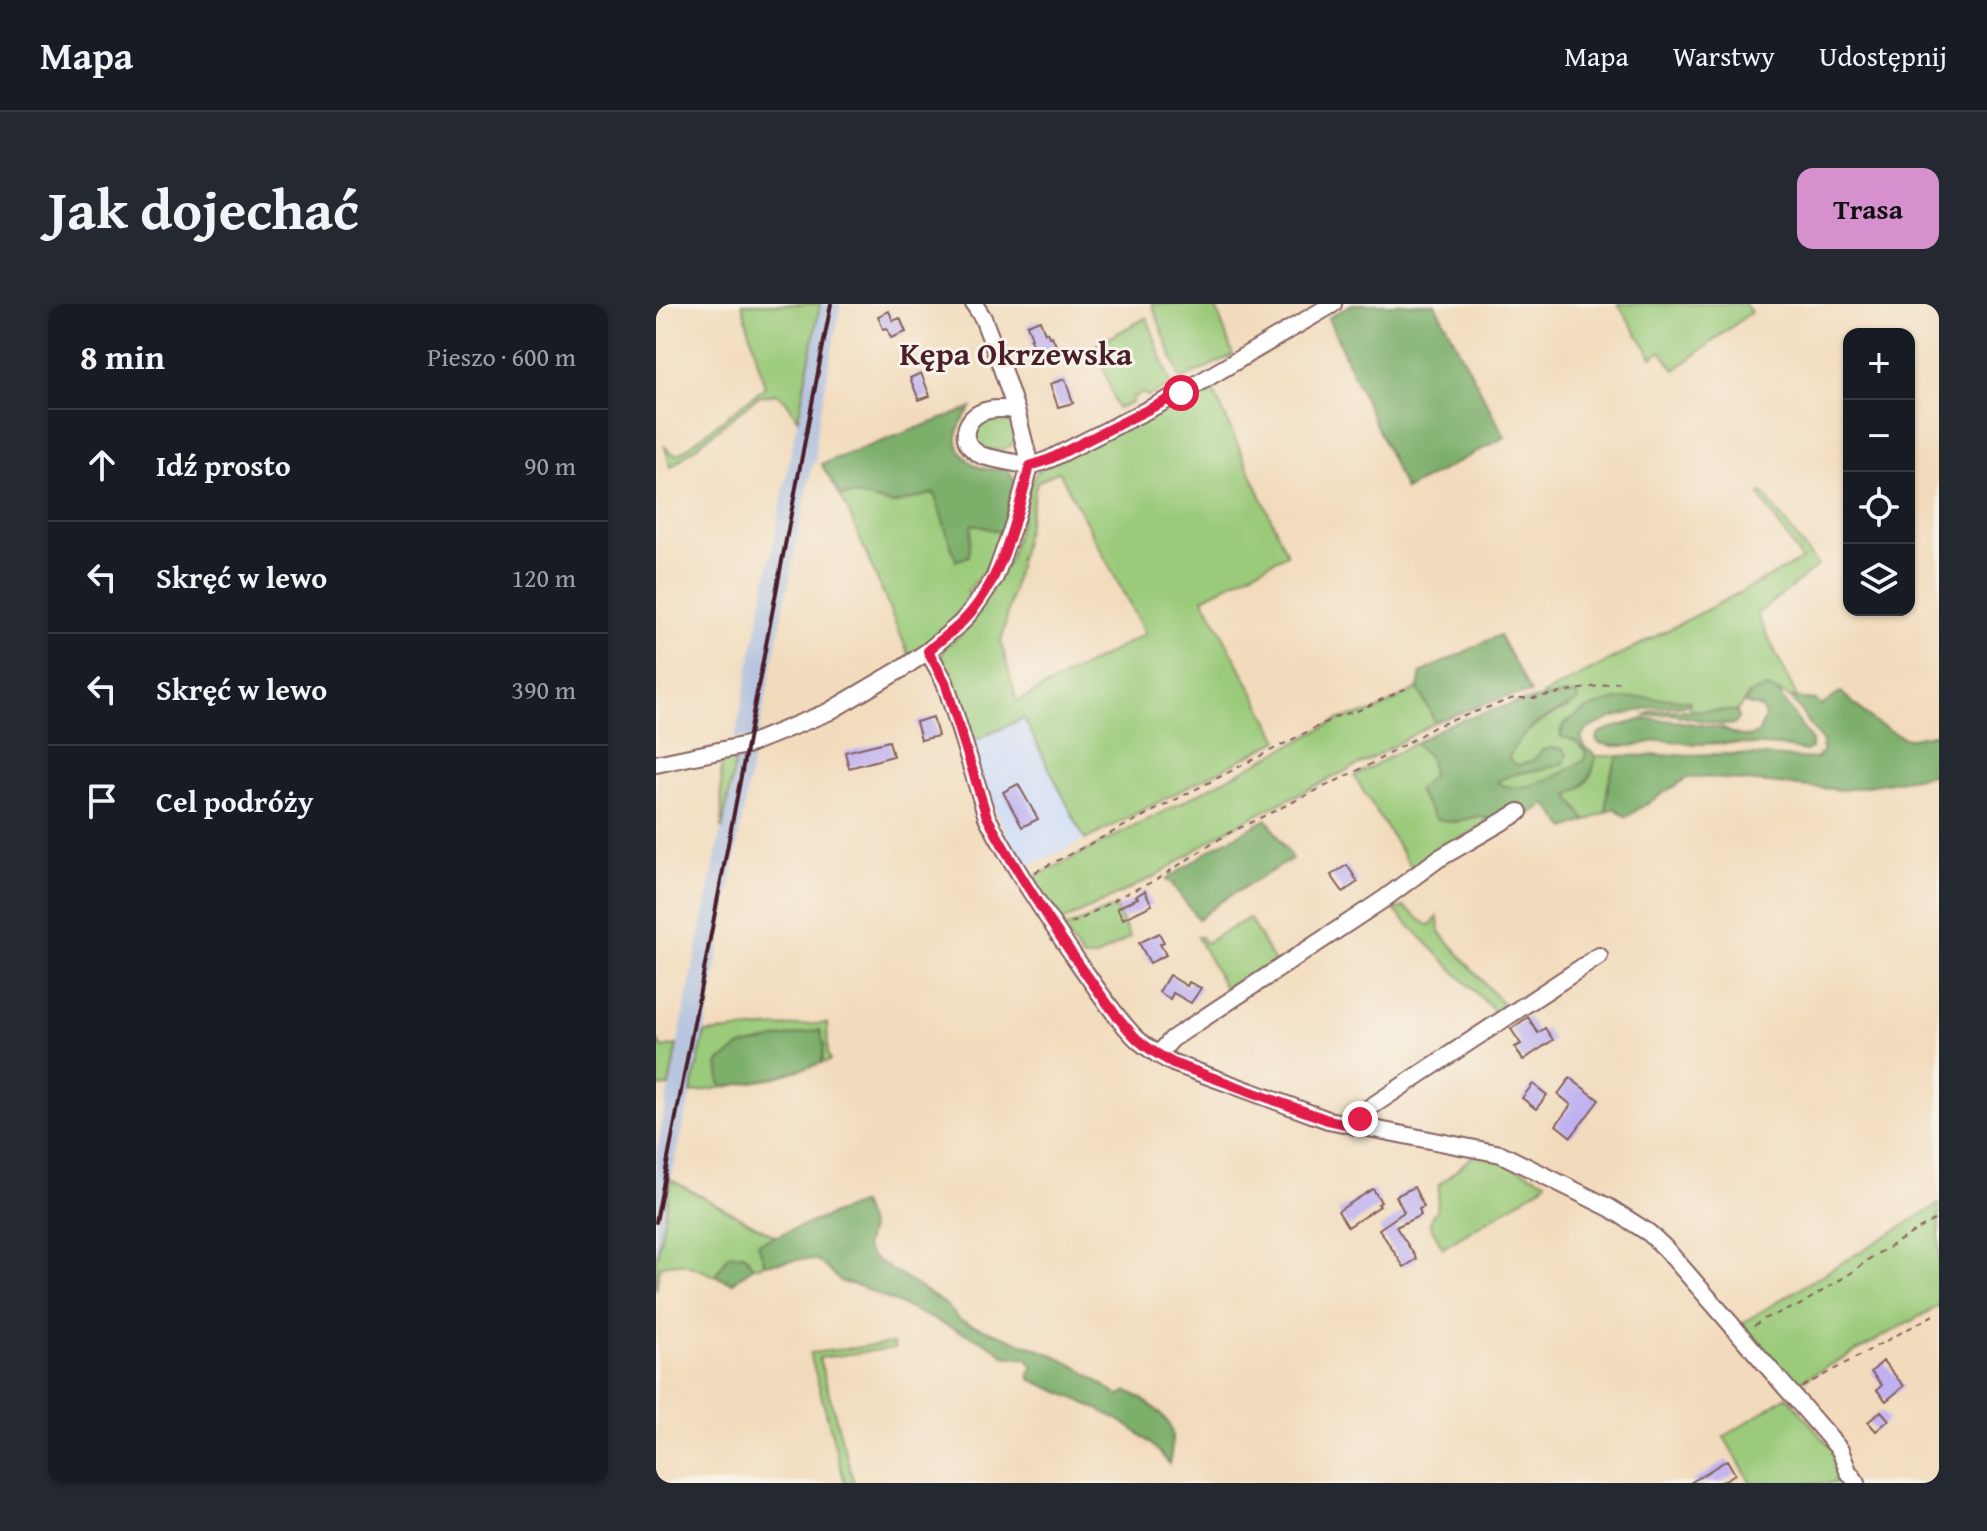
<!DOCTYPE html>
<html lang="pl">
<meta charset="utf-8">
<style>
:root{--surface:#171b24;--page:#242831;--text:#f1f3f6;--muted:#9ea1a6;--line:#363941;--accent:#d690ce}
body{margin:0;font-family:"Gentium Book Plus",serif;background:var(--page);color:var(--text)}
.controls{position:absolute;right:24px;top:24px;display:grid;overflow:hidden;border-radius:16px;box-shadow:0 2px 6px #0004}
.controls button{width:72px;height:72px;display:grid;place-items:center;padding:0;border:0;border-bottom:2px solid var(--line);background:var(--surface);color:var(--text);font:40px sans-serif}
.stop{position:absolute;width:24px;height:24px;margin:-18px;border:6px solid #e11d48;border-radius:50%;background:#fff}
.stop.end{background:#e11d48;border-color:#fff;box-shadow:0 2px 8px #0008}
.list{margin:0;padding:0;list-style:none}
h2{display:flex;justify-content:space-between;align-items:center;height:104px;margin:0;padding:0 32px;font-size:34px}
h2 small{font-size:26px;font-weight:400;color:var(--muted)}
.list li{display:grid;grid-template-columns:52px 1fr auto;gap:24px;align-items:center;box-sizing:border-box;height:112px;padding:0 32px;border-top:2px solid var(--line)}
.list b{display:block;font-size:30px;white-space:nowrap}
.list em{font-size:26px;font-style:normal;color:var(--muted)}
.icon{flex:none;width:44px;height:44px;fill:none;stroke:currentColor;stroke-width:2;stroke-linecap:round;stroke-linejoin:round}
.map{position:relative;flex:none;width:1283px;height:1179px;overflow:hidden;border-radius:16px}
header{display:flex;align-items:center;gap:48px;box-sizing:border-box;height:112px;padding:0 40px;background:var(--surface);border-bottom:2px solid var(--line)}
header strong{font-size:38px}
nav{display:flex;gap:44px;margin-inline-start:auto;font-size:28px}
.intro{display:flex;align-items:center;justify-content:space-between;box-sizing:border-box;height:192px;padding:0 48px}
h1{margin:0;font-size:56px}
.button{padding:20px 36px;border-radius:16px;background:var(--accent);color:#111;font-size:28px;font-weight:700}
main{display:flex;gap:48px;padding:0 48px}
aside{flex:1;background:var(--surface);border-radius:16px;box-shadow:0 2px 6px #0004}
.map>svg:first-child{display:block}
</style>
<header>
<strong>Mapa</strong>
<nav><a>Mapa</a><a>Warstwy</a><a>Udostępnij</a></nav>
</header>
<div class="intro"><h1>Jak dojechać</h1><a class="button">Trasa</a></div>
<main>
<aside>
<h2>8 min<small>Pieszo · 600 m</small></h2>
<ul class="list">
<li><svg class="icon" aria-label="ahead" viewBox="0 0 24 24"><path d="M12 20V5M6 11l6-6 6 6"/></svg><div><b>Idź prosto</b></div><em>90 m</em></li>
<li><svg class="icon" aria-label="left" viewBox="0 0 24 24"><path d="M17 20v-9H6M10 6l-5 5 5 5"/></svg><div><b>Skręć w lewo</b></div><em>120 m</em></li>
<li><svg class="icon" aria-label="left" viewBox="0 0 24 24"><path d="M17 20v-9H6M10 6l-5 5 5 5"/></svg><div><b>Skręć w lewo</b></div><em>390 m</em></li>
<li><svg class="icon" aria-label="arrive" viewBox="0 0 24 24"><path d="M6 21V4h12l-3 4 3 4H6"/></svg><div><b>Cel podróży</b></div></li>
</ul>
</aside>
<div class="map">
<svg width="1283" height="1179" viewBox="0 0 1283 1179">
<rect width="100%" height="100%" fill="#f7f3e8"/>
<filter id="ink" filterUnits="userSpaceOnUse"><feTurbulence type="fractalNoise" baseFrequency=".0125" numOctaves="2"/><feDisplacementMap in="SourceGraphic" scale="16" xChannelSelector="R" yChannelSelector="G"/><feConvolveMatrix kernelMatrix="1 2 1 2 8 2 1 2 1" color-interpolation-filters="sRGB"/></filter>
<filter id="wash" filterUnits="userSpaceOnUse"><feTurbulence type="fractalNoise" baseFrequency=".006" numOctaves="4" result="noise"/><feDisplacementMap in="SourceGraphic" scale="32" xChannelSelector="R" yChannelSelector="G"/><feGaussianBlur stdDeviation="1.8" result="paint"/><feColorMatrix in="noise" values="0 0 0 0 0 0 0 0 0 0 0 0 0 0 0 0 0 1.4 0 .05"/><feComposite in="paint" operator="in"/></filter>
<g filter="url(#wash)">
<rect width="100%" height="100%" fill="#f2dbbc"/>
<path fill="#ccdbf9" d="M368,414l61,122 -59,27 -5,-9v-4l-10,-10 -19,-42 -22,-58z"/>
<path fill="#b8c5de" d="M164,0h21l-25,130v26l-4,5 -54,272 -23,2z
M97,452l-48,277 -34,147 -15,82v-105l13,-71 67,-329z"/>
<path fill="#9bcb7a" stroke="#727552" stroke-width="2" fill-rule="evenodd" d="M86,0h78l-22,115 -13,-19 -8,-6 -19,3 -87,70 -6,-20 7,6 7,1 86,-67z
M496,0h63l18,51 -52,25z
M962,0h127l6,8 -76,58 -14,-19 -9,6z
M491,13l24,68 -23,12 -5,-4 -11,5v5l-15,6 -21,-64z
M555,81l76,169 -84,44 76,142 -194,100 -61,-122 -54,25 -29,-85 4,-11 21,-17 44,-72 22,-78 7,-11zM403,167l86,163 -128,68 -16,-59 36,-161z
M350,112l7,7 4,14c-9,17 -22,14 -38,10l-6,-10c3,-19 17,-19 33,-21z
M319,162l12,4 19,-2 -2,65h-3l-9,27 -25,32 5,8 -33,35 -30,20 -62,-147 -7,-12 15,-1 38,9z
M1107,189l55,73 -61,48 41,85 -7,-1 -14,-7 -10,-3 -19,7 -11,16 -47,-1v-7l-103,6 -21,13 -6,9 1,6c12,2 18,5 25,15l-1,8c-19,13 -68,39 -87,22 15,-12 46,-10 66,-19l-21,-13 -9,10 -14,5 -7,-2 -5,-5c9,-26 38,-41 62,-51l-4,-13 -20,5 -3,-4 259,-135 -43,-65z
M762,384l17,34 -63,36 -144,71 -74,48 -95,46 -30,-43 142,-72 169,-89 33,-7z
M759,439l15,15 2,19 22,45 25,-6 11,4 -77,50 -59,-94z
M940,452h22c-9,18 -12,36 -12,56l-20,9 -18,-26c20,-9 24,-18 28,-39z
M80,453l-14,73 -1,-68z
M459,603l15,30 -34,20 -13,1 -20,-29z
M747,603c12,5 17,16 27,18l8,-8 1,14 67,77 -9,6 -103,-104z
M593,614l28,48 -47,31 -33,-60h4l4,6z
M171,719l1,32 2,6 -8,2 2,-18 -104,37 4,5 -33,6 14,-60z
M0,735l7,9 14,-3 -8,41 -11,1z
M820,849l16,4 54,24 -6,7 -97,60 -13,-23 2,-10 5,-4 2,-26z
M15,876l104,56 -17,7 7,21 -12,3 -9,-13 -15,1 -14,21c-20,-8 -33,-17 -55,-10l-4,25v-29z
M1283,900v102l-147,80 -53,-61z
M237,1039l2,5 -76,10 35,125h-9l-35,-130z
M1131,1092l47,55 17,32h-100l-27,-46z"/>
<path fill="#7caf6a" stroke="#63674a" stroke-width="2" d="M696,0h83l70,133 -100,53 -77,-172z
M315,104c-14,18 -22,36 -3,52 6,5 11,8 18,9 6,1 14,-1 20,-1l12,17 -14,48 -32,-9 -3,32 -13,5 -22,-68 -41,11 -38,-9h-15l-19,-31z
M843,331l32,58 -26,4 -70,25 -17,-34 3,-15z
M1111,384l10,3 34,49v8l-5,3 -28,-5 -52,-3 -30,1 -34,-4 -31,6h-17l-15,-3 -3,-4 3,-6 10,-4 35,-10 31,2 46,7 16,7 12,2 10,-5 6,-14 -3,-10 -18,-5c6,-10 12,-13 23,-15z
M1185,388l33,30 32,17 33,-6v41l-96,16 -141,-13 -15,1 -61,39 -11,-9 -9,4c0,-20 3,-38 12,-56l116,-2 82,5 7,-8 -1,-10 -31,-43 25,2 5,6z
M910,390l11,1 2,5c-10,7 -19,10 -30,16 -16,9 -34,24 -40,42l4,5 7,2 14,-5 8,-10 11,-2 9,1 5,5 -3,9c-19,9 -52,7 -66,19 20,16 68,-9 86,-22l2,-8c-7,-10 -13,-13 -25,-15 0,-13 8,-17 18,-23 32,-20 74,-18 111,-13l-2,4 -36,2 -40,11 -23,10 -8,9 4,10 11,9c-4,20 -9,30 -28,39l18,26 -20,8 -19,-25 -19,11 -6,-7 -32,12 -11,-4 -25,6 -18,-3 -19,-28 15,-15 -2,-18 -15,-15 34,-19 67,-21z
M1007,406l74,1 2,7 -4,6 -12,1 -52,-11 -27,2 9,-5z
M611,515l25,40 -69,41 -25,19 -27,-36 -5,-3 50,-34z
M164,726l4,15 -2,18 -53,16 -45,8 -4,-5 -2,-19 23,-17z
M205,899l9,25 -5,19 7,10 72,46 16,17 91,34 28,14 40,28 9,-5c14,7 40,24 43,39 3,11 0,23 -2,34 -33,-46 -90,-62 -139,-85l-1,-6 4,-5 -6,-9 -23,-3 -11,-10 -13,-6 -121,-54 -17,-4 -25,-22 -14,-1 -38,5 -7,-21z
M88,950l9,13 -20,16 -18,-7 14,-21z"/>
<g id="blocks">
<path fill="#bfb1f0" d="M233,7l4,10 7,-3 6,14 -15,6 -4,-10 -4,1 -5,-13z
M384,16l5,13 2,-1 2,5 3,-1 6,14 -17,7 -1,-3 -3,2 -7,-17 2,-1 -5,-13z
M265,69l9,23 -11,4 -9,-22z
M409,75l8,24 -15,4 -8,-23z
M277,413l5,19 -17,4 -5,-18z
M233,437l4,15 -44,12 -4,-16z
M362,480l20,35 -16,8 -19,-35z
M691,561l11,17 -15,10 -12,-17z
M489,587l7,14 -29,14 -6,-11 21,-10 -2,-2z
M503,629l5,9 -4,2 6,11 -16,8 -11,-20z
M513,671l18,11 2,-4 12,6 -10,15 -18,-10 -3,6 -11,-7z
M872,713l10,16 7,-5 8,12 -30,20 -8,-13 6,-3 -10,-15z
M914,774l29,22 -28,37 -15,-12 15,-20 -13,-11z
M877,780l14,11 -11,14 -14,-11z
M758,883l10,20 -5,2 2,6 -25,12 21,32 -13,8 -25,-38 25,-17 -8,-16z
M717,885l8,13 -3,2 2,2 -32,21 -10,-16z
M1227,1057l21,25 -18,15 -9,-11 5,-5 -11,-13z
M1225,1107l8,9 -13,11 -8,-9z
M1071,1156l8,14 -15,9h-30z"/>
</g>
</g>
<g filter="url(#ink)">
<use href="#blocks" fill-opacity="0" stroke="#85615e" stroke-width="2"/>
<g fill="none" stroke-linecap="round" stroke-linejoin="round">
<g stroke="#85615e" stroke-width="20">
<path id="minor" d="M360,106c-18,-2 -41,-3 -49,17 -2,6 -2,12 2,18 3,4 9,9 14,11 8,2 43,10 49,9 6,-1 12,-4 18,-6l135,-68 148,-87
M272,347l17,31 42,135c27,51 60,100 93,148 18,25 35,52 57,74 11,10 23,17 36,24l155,57 173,34 109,54 39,25 16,15 175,202 8,21 9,12
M0,460l91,-19 81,-33 75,-44 25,-17 34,-29 16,-20 17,-25 19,-54 16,-57 -14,-56 -17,-50 -16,-42 -9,-14
M502,751l14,-16 212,-140 54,-40 81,-47
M699,822l14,-18 230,-152"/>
</g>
<path stroke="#85615e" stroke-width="2" stroke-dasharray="6 6" stroke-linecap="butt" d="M379,568l305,-157 15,-3 56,-26
M415,619l9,-3 43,-25 31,-14 75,-48 144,-70 63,-37 78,-28h19l86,-16
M1098,1022l9,-7 37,-14 51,-32 21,-16 67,-40
M1146,1083l135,-74"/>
<use href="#minor" stroke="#fff" stroke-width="16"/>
<path stroke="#4a1f2b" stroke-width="4" d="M0,918l175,-918"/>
</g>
</g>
<g fill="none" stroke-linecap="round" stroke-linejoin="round" filter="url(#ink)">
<path stroke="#e11d48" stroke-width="10" d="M525,89l-131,66 -20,7c-15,54 -27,116 -69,157 -10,10 -22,18 -33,28l17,31 42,135c28,53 62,104 96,153 17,23 33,48 54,69 11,10 23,17 36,24l155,57 27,6 5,-7"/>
</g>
<g text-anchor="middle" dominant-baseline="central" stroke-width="6" stroke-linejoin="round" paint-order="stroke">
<g font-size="32" font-weight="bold" fill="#4a1f2b" stroke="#f7f3e8">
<text x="360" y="49">Kępa Okrzewska</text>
</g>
</g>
</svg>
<div class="controls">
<button>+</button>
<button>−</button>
<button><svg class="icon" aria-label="locate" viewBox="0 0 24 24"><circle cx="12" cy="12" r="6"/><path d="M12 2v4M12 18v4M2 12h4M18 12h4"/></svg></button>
<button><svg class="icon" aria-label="layers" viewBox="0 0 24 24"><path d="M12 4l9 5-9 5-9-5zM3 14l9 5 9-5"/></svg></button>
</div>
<div class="stop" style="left:525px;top:89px"></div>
<div class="stop end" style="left:704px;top:815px"></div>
</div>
</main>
